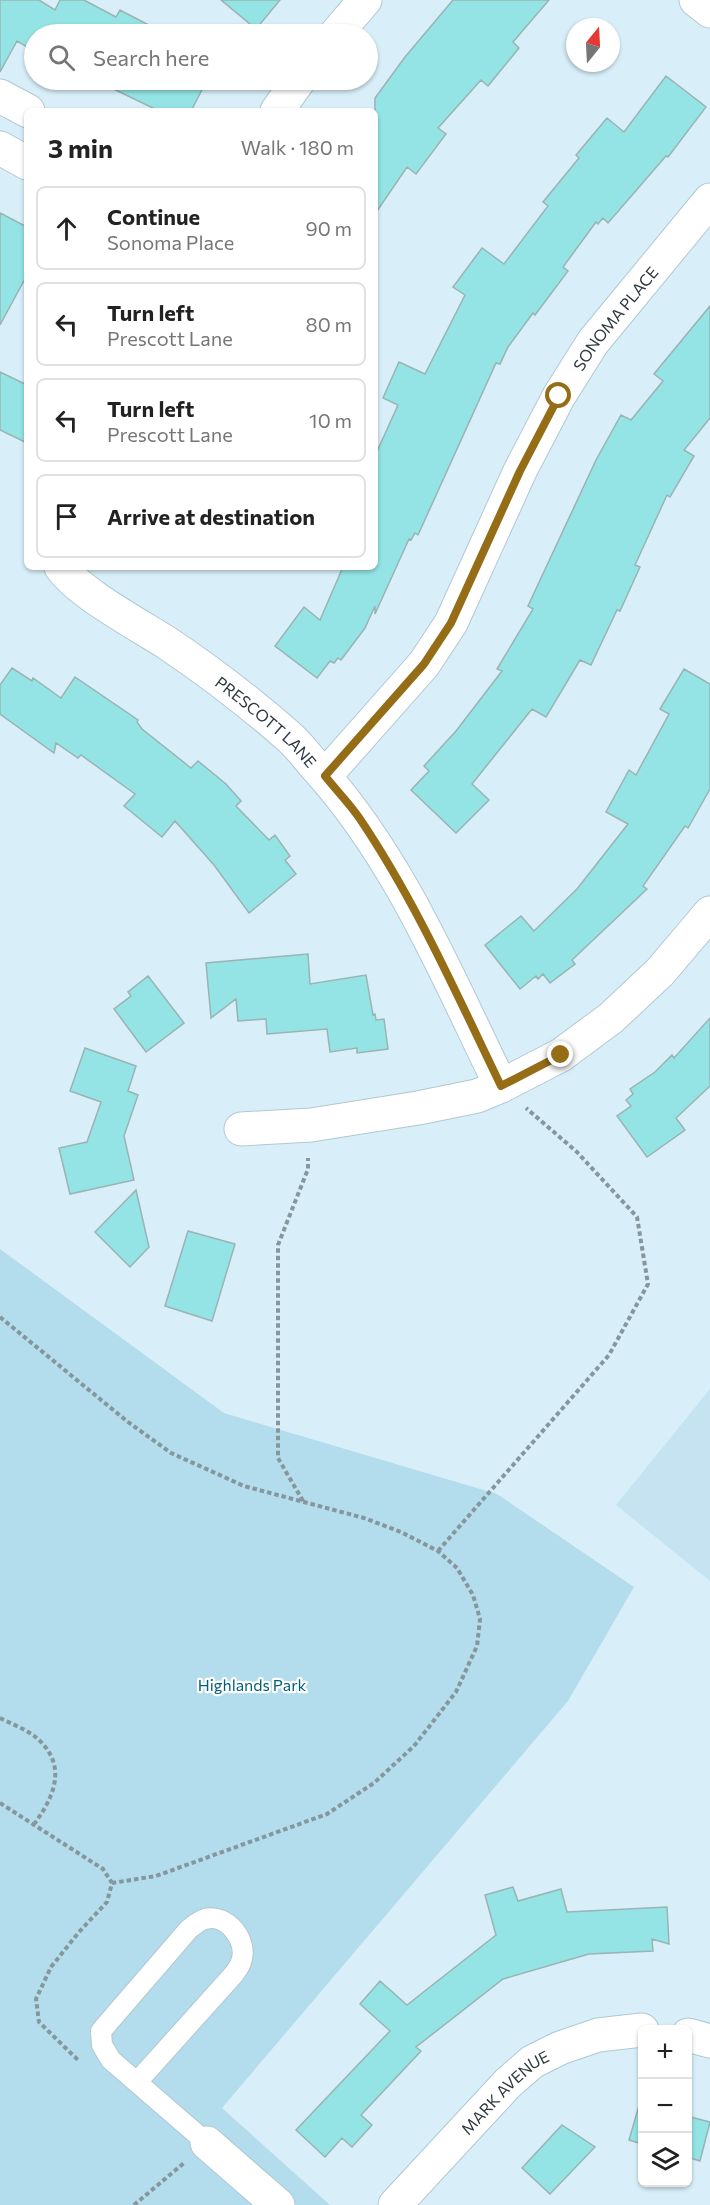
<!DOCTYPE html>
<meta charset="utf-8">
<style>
:root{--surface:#fff;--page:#f2f2f2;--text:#222;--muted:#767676;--line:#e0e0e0}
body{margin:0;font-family:Commissioner,sans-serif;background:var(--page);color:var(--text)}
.controls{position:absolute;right:18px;bottom:18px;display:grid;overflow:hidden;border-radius:9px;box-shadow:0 2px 4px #0004}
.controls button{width:54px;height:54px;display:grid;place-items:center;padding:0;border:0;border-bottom:2px solid var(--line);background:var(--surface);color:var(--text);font:30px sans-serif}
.compass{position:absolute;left:566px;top:18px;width:54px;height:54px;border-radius:50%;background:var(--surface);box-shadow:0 2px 4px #0004;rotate:18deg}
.stop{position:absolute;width:18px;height:18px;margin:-14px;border:4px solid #956d17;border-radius:50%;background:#fff}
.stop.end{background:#956d17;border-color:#fff;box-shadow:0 2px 6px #0008}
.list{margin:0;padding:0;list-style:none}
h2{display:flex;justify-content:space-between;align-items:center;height:78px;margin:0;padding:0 24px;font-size:26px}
h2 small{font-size:20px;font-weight:400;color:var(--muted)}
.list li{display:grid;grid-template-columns:39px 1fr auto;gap:18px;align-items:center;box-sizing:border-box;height:84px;margin:0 12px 12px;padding:0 12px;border:2px solid var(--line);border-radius:9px}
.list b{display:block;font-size:22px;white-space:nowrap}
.list p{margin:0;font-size:20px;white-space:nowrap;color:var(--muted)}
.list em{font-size:20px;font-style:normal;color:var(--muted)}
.icon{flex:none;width:33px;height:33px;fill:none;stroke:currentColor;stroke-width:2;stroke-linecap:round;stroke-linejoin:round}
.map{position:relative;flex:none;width:710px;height:2205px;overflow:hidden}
.search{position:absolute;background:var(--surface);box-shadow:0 2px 4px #0004;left:24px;top:24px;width:354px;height:66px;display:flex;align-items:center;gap:15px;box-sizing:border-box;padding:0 21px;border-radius:33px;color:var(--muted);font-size:22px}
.panel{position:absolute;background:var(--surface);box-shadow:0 2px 4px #0004;left:24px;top:108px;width:354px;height:462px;border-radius:9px}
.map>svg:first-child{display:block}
</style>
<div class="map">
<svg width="710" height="2205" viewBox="0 0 710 2205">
<rect width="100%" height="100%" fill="#d8eff9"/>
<path fill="#c5e3f0" d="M710,1389v192l-94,-76z"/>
<path fill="#b3dced" d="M0,1249l224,164 273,81 137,93 -66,114 -346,407 108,97h-330z"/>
<path fill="#94e4e5" stroke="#9ab3b3" stroke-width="1.5" d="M0,0h39l16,10 5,-10h24l32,17 4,-7 44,23 -1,1h-129v17l-17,-10 -17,31z
M221,0h59l-24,29z
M453,0h96l-36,42 6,6 -31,38 -7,-6 -43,48 8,6 -30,40 -9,-7 -32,47v-116l30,-41z
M666,76l40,31 -38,50 -2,-1 -58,67 -5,-5 -5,6 -2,-2 -33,45 5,4 -33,44 -2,-2 -25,34 -8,17 -4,-1 -78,172 -3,-2 -4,7 -2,-1 -34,75v-8l-10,22 -24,32 -3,-2 -4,5 -4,-2 -13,17 -42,-32 29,-39 16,13 23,-53h32v-111l23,-51 -15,-7 16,-36 26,12 40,-79 -12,-8 29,-39 22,16 44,-58 -5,-4 36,-44 -3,-3 31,-37 17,14z
M95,80h112l-16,31h-32z
M0,213l27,14v48l-27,50z
M710,306v112l-26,32 10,6 -24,41 -3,-2 -32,70 5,2 -20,44 -3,-1 -26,55 -11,-5 -34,57 -14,-8 -60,75 17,16 -33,33 -45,-43 18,-19 -5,-5 32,-35 46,-60 -5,-2 36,-60 -5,-3 68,-146 25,-45 10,5 32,-39 -9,-7z
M0,372l27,13v58l-27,-13z
M12,668l20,13 1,-3 28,20 14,-21 63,43 -1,2 5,7 49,39 7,-7 28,23 15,17 -5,5 33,34 6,-5 15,21 -5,4 11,14 -47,39 -35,-48 -39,-44 -13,16 -38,-31 11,-12 -54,-39 -3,3 -22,-15 -2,10 -54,-39v-29z
M684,669l26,15v105l-22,39 -3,-2 -42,60 4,3 -75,71 3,4 -25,19 -7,-9 -5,5 -2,-3 -16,13 -35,-44 36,-29 13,15 43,-42 51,-65 -22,-12 23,-42 7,5 33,-61 -9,-5z
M308,954l2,30 56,-9 7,40 2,-1 1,6 8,-1 4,30 -31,4v-5l-27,4 -3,-23 -60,5 -1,-15 -28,2 -2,-22 -25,19 -5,-55z
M148,976l36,47 -38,29 -32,-43 17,-13 -3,-4z
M710,1018v68l-34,32 9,12 -38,27 -30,-41 14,-10 -5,-6 7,-6 -3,-5 25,-17 17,-17 2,3z
M85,1048l51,18 -8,25 10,4 -14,41 10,44 -64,14 -11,-46 28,-6 14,-40 -31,-11z
M136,1190l13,57 -19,20 -35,-35z
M188,1231l47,13 -23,77 -47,-15z
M513,1887l5,14 43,-12 6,23 100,-5 2,37 -17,-5 1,12 -64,3 -86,25 -87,68 5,4 -60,64 11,10 -20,22 -10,-9 -17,19 -29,-27 94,-99 -30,-27 20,-23 27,24 89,-70 -11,-40z
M640,2102l2,1v41l-13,-4z
M687,2116l23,6 -10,39 -13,-4z
M562,2125l33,22 -45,47 -28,-26z"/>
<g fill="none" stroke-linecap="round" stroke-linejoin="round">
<g stroke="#b1c8d1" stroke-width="22">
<path id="lane" d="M137,2082l97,-108c2,-3 6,-8 7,-12 8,-21 -14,-49 -36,-43 -5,1 -12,7 -16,10l-88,102 1,14 9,15 96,83"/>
</g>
<g stroke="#b1c8d1" stroke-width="35">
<g id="street">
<path d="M696,0l14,11"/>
<path d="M336,34l29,-34"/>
<path d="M0,96l28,15"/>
<path d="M277,111l22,-31"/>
<path d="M0,148l27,15"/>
<path id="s1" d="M61,567c18,26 78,58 106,76 42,28 82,59 120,92 11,9 20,22 30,33 83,92 130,208 184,318"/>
<path id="s2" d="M325,776l99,-112 27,-41 69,-152 39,-75 34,-54 117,-142"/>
<path d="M241,1129l70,-4 107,-17 59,-12 24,-10 60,-31 50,-37 49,-46 50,-59"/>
<path d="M688,2035l22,6"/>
<path d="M207,2143l71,62"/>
<path id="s3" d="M395,2205l113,-122 24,-21 28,-14 38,-13 44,-5"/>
</g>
</g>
<path stroke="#85969d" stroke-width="4" stroke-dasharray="4.5 3" stroke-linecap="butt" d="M0,1317l128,105 43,31 73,33 120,32 37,14 37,19 19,17 16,27 7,24 -3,27 -21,46 -42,54 -40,37 -47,31 -171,62 -44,7
M303,1501l-25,-43v-213l30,-76v-11
M438,1551l171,-196 39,-71 -11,-67 -60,-65 -51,-44
M0,1718c12,6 28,12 38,21 29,27 17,56 -3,84
M0,1803l103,66 9,14 -5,19 -28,30 -28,35 -15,32 3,23 40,39
M134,2205l50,-42"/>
<use href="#lane" stroke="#fff" stroke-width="20"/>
<use href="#street" stroke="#fff" stroke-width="33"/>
</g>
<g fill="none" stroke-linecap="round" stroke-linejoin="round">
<path stroke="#956d17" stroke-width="8" d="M559,396l-39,75 -69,152 -27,41 -99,112c11,14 25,28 35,43 56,83 97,176 141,267l60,-31"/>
</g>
<g text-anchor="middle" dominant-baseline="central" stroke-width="4.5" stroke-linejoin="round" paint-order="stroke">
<g font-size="16" fill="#2f383c" stroke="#fff">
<text stroke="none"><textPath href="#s2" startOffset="546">SONOMA PLACE</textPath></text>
<text stroke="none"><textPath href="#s1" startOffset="258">PRESCOTT LANE</textPath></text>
<text stroke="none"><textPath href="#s3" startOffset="158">MARK AVENUE</textPath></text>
</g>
<g font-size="16" fill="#005f7a" stroke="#fff">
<text x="252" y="1684">Highlands Park</text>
</g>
</g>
</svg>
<div class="controls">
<button>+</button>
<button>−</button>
<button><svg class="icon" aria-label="layers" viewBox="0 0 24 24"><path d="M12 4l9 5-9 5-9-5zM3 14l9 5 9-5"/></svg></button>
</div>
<svg class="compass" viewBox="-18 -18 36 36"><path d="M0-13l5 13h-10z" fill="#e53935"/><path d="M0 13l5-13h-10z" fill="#767676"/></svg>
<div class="stop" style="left:559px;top:396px"></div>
<div class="stop end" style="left:561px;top:1055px"></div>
<div class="search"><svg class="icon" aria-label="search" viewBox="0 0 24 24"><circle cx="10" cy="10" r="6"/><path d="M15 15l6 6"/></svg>Search here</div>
<section class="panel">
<h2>3 min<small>Walk · 180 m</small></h2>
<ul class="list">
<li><svg class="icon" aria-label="ahead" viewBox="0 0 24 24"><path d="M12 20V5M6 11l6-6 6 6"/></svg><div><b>Continue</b><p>Sonoma Place</p></div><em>90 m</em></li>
<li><svg class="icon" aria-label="left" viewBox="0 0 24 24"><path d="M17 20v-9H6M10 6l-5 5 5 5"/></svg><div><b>Turn left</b><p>Prescott Lane</p></div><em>80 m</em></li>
<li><svg class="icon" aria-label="left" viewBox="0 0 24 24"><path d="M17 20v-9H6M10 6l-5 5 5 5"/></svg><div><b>Turn left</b><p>Prescott Lane</p></div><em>10 m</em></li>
<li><svg class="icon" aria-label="arrive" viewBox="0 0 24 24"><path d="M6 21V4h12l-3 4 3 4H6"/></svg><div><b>Arrive at destination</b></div></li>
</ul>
</section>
</div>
